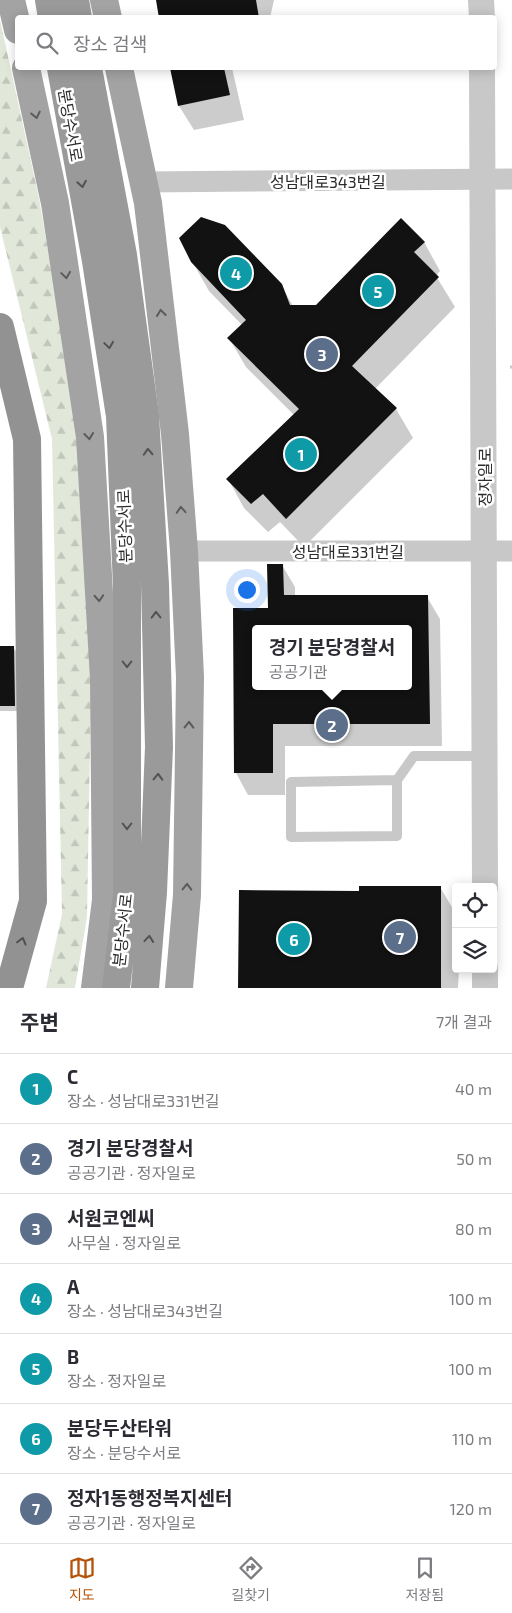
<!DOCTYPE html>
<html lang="ko">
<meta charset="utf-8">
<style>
:root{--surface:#fff;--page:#f2f2f3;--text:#2b2b33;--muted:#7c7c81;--line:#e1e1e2;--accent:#b45309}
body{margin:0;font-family:"Exo 2","Noto Sans KR",sans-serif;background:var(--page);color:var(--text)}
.controls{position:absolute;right:15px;bottom:15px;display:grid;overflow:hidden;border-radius:5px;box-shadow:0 2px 12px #0003}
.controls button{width:45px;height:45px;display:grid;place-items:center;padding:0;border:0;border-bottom:1px solid var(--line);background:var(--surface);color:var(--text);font:25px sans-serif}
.you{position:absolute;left:246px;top:589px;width:18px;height:18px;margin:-12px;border:4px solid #fff;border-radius:50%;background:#1a73e8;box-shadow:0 0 0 8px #1a73e833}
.badge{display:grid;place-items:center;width:32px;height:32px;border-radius:50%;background:var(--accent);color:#fff;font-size:16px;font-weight:700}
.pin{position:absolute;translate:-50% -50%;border:2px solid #fff;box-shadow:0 1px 5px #0006}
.popup{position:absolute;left:252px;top:625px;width:160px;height:65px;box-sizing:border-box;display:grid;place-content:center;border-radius:5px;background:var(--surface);filter:drop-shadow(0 1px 4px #0005);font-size:16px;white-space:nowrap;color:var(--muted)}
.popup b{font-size:19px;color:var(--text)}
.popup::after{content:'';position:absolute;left:50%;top:100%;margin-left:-10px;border:10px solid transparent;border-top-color:var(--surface)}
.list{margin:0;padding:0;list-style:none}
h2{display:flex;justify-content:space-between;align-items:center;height:65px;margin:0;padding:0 20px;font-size:21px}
h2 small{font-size:16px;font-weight:400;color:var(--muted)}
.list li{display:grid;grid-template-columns:32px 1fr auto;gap:15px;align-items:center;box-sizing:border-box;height:70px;padding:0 20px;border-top:1px solid var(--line)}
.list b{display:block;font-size:19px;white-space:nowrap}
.list p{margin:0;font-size:16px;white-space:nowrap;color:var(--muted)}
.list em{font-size:16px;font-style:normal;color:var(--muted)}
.icon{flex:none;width:28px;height:28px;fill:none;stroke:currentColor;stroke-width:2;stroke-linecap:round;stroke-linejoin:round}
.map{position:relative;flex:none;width:512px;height:988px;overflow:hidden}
.search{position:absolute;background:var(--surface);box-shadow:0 2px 12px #0003;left:15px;right:15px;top:15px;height:55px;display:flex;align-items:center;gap:12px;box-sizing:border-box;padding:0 18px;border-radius:5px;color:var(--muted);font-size:19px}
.sheet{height:555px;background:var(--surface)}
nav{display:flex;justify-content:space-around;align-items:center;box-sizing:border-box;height:70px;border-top:1px solid var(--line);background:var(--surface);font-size:14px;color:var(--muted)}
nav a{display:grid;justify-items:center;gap:2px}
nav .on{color:var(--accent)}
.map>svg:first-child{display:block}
</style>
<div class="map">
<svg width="512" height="988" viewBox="0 0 512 988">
<defs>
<pattern id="forest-firs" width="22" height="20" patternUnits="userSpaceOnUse" patternTransform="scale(1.25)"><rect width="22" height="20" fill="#e1e8da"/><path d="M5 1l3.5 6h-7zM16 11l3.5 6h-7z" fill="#c1c7bb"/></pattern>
</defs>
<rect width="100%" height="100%" fill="#fff"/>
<path fill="url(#forest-firs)" d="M0,20l39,178 41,240 11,251 -4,228 -12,71h-29l16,-74 -10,-475 -52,-212z"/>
<path fill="#0003" fill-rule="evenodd" d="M157,0h117l-4,18h-109z
M171,68h61l12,52 -50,10 -15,-24z
M424,242l16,29 -4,5 19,31 -80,82 21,20 17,29 -109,109 -24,-25 -12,10 -24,-24 -16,-29 66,-64 -48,-48 -17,-29 13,-13 -33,-34 -17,-30 89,24 12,21h23z
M282,565l13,22v10h132l13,22 2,127h-157v49h-37l-12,-22 -2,-163 35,-1zM256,629h152v57h-152z
M0,647h13l4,6 1,58h-18z
M440,887l16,27v55h3l-1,19h-219l1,-97 120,1z"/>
<path fill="#121212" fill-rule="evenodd" d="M156,0h100l3,18h-100z
M170,68h54l6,27 -52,11z
M201,217l24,8 57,59 8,21h26l85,-87 24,24 -11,10 25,25 -87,89 45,42 -111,111 -23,-25 -12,10 -25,-25 73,-70 -72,-71 19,-18 -55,-58 -12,-24z
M267,564h16l1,31h144l2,129h-157v49h-39l-1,-165h35zM256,629h152v57h-152z
M0,646h14l1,60h-15z
M359,886h82v102h-203l1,-98 120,1z"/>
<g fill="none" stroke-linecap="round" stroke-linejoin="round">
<path stroke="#c8c8c8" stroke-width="3" stroke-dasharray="2.5 2.5" stroke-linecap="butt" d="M510,367h2"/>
<path stroke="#c8c8c8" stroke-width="10" d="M397,780l-106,2v55l106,-1v-56l17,-24h69"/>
<path stroke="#c8c8c8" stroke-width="21" d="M144,182l368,-3
M184,551h328"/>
<path stroke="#c8c8c8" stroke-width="26" d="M481,0l1,18
M482,68l3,819
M485,969v19"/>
<path stroke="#a3a3a3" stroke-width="28" d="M11,0l7,30
M104,0l4,18
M26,68l29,135 35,234 14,242 2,221 -11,88
M119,68l29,135 27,231 9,117 6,126 -3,218 -8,93"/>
<path stroke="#9a9a9a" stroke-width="28" d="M49,0l3,18
M75,0l3,18
M61,68l35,193 24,155 7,171v308l-11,93
M88,68l35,187 22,160 10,169 4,163 -6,145 -8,96"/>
<path stroke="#929292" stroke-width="28" d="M0,327l27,112 6,462 -24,87"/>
</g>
<defs><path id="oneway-chevron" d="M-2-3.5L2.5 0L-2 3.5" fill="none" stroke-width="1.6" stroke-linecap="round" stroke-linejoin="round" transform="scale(1.25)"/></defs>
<g stroke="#5b5b5b">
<use href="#oneway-chevron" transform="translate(36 115) rotate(78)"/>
<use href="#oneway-chevron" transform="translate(66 275) rotate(82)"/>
<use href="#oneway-chevron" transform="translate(161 313) rotate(-97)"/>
<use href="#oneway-chevron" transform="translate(89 436) rotate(84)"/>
<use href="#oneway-chevron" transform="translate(181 510) rotate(-94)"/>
<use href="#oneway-chevron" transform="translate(99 598) rotate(87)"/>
<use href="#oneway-chevron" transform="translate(189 725) rotate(-89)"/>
<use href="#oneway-chevron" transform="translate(187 887) rotate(-89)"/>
</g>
<g stroke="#525252">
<use href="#oneway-chevron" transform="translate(82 184) rotate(80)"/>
<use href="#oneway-chevron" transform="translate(109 345) rotate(82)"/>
<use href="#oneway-chevron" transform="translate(148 452) rotate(-93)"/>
<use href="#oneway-chevron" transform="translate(156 615) rotate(-91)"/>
<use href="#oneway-chevron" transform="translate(127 664) rotate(90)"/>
<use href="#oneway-chevron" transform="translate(158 777) rotate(-88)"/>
<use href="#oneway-chevron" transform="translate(127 826) rotate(90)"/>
<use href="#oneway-chevron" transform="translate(149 939) rotate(-85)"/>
</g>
<use stroke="#4f4f4f" href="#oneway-chevron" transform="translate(22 941) rotate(-75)"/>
<g text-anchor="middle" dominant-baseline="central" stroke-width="5" stroke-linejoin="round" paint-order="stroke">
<g font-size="16" fill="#2b2b2b" stroke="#fff">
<text transform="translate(71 125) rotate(80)">분당수서로</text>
<text x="328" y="181">성남대로343번길</text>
<text transform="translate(484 477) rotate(-90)">정자일로</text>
<text transform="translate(124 526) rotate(-92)">분당수서로</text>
<text x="348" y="551">성남대로331번길</text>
<text transform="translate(122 930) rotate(-84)">분당수서로</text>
</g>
</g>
</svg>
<div class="controls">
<button><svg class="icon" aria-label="locate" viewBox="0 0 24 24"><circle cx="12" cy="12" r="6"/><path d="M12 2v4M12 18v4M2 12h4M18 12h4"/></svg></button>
<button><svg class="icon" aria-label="layers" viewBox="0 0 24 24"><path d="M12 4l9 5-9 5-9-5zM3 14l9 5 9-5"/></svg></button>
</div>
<div class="you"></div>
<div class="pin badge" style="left:301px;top:454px;background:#0f9aa8">1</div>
<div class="pin badge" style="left:332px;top:725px;background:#5c6f8a">2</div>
<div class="popup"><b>경기 분당경찰서</b>공공기관</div>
<div class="pin badge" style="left:322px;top:354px;background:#5c6f8a">3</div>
<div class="pin badge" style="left:236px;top:273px;background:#0f9aa8">4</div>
<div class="pin badge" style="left:378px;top:291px;background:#0f9aa8">5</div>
<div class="pin badge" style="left:294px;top:939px;background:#0f9aa8">6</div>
<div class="pin badge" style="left:400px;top:937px;background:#5c6f8a">7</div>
<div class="search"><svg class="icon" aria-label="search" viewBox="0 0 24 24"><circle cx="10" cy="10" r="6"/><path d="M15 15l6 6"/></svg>장소 검색</div>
</div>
<section class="sheet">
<h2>주변<small>7개 결과</small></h2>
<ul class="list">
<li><span class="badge" style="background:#0f9aa8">1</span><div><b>C</b><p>장소 · 성남대로331번길</p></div><em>40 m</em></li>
<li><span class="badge" style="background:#5c6f8a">2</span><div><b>경기 분당경찰서</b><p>공공기관 · 정자일로</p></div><em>50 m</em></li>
<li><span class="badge" style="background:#5c6f8a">3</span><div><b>서원코엔씨</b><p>사무실 · 정자일로</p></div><em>80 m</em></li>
<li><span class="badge" style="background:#0f9aa8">4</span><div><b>A</b><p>장소 · 성남대로343번길</p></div><em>100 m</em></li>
<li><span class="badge" style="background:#0f9aa8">5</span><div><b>B</b><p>장소 · 정자일로</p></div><em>100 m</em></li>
<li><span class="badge" style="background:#0f9aa8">6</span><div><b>분당두산타워</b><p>장소 · 분당수서로</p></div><em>110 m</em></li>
<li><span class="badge" style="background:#5c6f8a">7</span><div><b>정자1동행정복지센터</b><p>공공기관 · 정자일로</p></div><em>120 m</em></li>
</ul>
</section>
<nav>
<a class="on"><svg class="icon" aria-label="map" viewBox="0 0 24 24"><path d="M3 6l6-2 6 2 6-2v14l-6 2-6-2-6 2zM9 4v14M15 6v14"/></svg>지도</a>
<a><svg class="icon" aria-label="directions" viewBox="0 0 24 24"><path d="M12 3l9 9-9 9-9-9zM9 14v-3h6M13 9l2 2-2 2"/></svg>길찾기</a>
<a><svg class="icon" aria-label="saved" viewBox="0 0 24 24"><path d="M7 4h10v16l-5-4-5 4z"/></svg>저장됨</a>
</nav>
